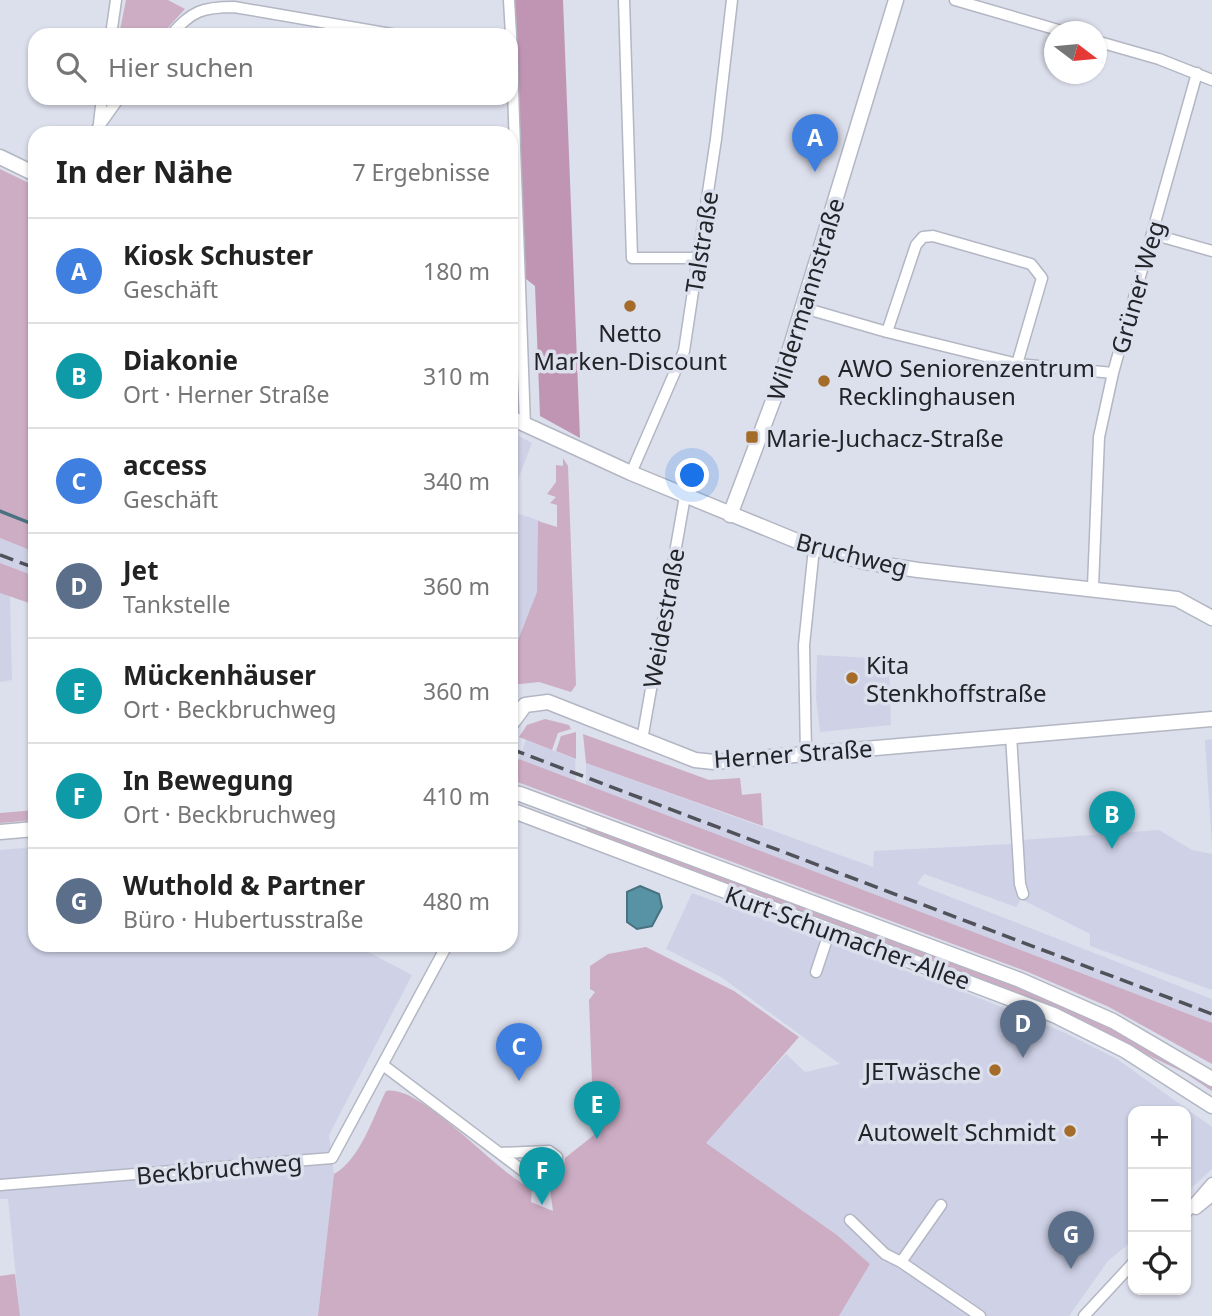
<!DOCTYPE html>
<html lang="de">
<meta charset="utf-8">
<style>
:root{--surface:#fff;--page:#f2f2f2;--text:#222;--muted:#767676;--line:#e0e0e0;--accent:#0f766e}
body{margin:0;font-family:"Noto Sans",sans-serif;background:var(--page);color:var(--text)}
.controls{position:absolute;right:21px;bottom:21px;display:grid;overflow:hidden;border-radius:14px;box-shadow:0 2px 5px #0004}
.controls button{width:63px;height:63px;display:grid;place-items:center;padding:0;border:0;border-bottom:2px solid var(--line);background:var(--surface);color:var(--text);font:35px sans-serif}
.compass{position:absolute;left:1044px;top:21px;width:63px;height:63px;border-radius:50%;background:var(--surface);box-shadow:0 2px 5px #0004;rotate:106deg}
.you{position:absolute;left:693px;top:476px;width:24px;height:24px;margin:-18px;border:5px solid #fff;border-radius:50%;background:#1a73e8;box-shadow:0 0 0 10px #1a73e833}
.badge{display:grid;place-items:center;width:46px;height:46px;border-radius:50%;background:var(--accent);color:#fff;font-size:23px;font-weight:700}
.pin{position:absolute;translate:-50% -58px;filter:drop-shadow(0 2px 4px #0008)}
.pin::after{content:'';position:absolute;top:37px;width:24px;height:21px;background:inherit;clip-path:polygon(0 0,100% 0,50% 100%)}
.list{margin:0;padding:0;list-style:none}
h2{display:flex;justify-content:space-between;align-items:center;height:91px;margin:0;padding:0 28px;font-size:30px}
h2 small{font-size:23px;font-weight:400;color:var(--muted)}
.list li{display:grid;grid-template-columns:46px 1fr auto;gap:21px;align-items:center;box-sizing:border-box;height:105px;padding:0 28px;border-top:2px solid var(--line)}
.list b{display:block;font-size:26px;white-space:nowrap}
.list p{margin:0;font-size:23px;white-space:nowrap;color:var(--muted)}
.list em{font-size:23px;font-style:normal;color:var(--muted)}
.icon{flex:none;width:38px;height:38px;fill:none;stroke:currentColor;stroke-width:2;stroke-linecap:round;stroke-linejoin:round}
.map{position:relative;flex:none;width:1212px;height:1316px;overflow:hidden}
.search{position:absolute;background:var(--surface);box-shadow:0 2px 5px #0004;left:28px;top:28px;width:490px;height:77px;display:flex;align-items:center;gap:18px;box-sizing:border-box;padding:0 24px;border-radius:21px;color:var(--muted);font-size:26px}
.panel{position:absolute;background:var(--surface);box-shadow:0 2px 5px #0004;left:28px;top:126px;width:490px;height:826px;border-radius:21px}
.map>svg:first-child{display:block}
</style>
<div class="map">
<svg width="1212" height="1316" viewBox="0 0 1212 1316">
<rect width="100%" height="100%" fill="#dcdfec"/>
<path fill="#cfd2e7" d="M511,432l21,11 -21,55z
M35,501v75l-35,-13v-25l13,5z
M511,511l29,10 -2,71 -27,69z
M0,593l10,3 2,84 -12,2z
M817,655l72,4 2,66 -71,7 -4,-34z
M1212,739v107l-7,-106z
M526,740l49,19 1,22 -57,-22z
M586,763l287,104 1,-16 137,-7 11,-4 137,-10 33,20 20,4v136l-122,-44v-12l-69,-35 -5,8 -92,-33 -7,10 295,115v24l-626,-238z
M35,847v98h320l57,30 -83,160 5,39 -16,142h-298l-12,-117h-8v-349z
M692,893l282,103 89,36 54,27 95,68v42l-26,24v-82h-53v129l-25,21 -39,55h-230l31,-52 -33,-29 -132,-92 81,-89 19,18 35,-8 -119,-87 -55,-28z"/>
<path fill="#cdadc4" d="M126,0h42l17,9 -24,26h-42z
M0,169l35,17v366l-35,-14z
M563,458l5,8 8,219 -5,7 -32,-10 -28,3v-27l26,-66 1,-71 19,6v-22l-7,-2 6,-6 -9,-3 9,-12v-17l7,1z
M0,563l35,13v29l-35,-12z
M545,719l24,6 2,4 -13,4 -6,17 -33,-13 8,-12z
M576,732v27l-20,-8 5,-15z
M583,734l126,46 31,-2 2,17 19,-2 2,33 -177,-63z
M519,759l693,264v41l-103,-57 -81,-35 -516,-192 -1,-8z
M35,810v10l-35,3v-10z
M586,825c101,38 202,76 303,114 111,41 224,81 323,147v5l-27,-18 -153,-74 -445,-168z
M646,947l88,44 65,46 -93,106 131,92 33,29 -31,52h-521l16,-142c26,-14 39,-57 52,-83 36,-7 111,83 146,98l-1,13 22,9 -3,-22 12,-11 3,-20 29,-23 -5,-135 6,-8 -5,-3v-23l18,-12z
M540,1155l6,1 3,12 -7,6 -8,-1 -13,-11 2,-5z
M15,1274l5,42h-20v-40z"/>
<path fill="#c095b3" d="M514,0h49l17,438 -40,-22 -5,-130 -9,-7z"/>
<path fill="#5893a5" stroke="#487280" stroke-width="2" d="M640,886l19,8 3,13 -10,19 -15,3 -10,-7v-30z"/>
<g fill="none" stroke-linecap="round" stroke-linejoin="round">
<path stroke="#487280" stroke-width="3.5" d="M0,511l35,14"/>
<g stroke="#b3b6c3" stroke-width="13">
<path id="street" d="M509,0l2,35
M624,0l8,258h67
M955,0l110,32
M111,35l5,-35
M171,35c20,-24 32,-28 63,-28l163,28
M511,35l14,391
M1096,41l63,18 53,21
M99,123l3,-25
M94,133l25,-35
M1152,234l60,17
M804,308l83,24 130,32 96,9
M887,332l29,-87 7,-8 10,-1 98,28 11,14 -25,86
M631,473l53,-122 32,-212 16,-139
M1093,587l6,-150 14,-64 84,-300
M1011,735l9,149 3,10
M642,740l43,-244
M806,754l-2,-109 10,-97
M816,972l14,-42
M383,1065l152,115 11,1 11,-15v-9l-8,-6 -49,2
M0,1185l332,-27 115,-213
M941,1205l-40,57 79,54
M1196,1209l16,-13
M1186,1213l26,-30
M850,1220l35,34 16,8
M1084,1316l49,-53"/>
</g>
<g stroke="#b3b6c3" stroke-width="17">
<path id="secondary" d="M0,157l35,17
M511,418l120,55 183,75 51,14 53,8 259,29 35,19
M730,515l49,-130 117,-385
M511,724l14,-19 23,-3 147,58 19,2 498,-43
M511,793l9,1 500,186 93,41 99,58
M511,810l543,205 72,36 86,55
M0,832l35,-3"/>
</g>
<use href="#street" stroke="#fff" stroke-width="10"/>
<use href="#secondary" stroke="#fff" stroke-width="14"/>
<path stroke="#515259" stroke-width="3.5" stroke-dasharray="14 7" stroke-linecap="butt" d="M0,555l35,13
M511,749l701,265"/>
</g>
<g fill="#a46b29" stroke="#dcdfec" stroke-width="2.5">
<circle cx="630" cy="306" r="7"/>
<circle cx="824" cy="381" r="7"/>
<rect x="745" y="430" width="14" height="14" rx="3.5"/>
<circle cx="852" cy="678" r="7"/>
<circle cx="995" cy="1070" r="7"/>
<circle cx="1070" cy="1131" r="7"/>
</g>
<g text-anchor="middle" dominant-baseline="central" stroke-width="7" stroke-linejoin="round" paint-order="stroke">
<g font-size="24" fill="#232429" stroke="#dcdfec">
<text transform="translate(701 242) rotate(-81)">Talstraße</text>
<text transform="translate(1137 287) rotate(-74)">Grüner Weg</text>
<text transform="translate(805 299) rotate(-73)">Wildermannstraße</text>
<text transform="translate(852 554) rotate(14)">Bruchweg</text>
<text transform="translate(663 618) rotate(-80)">Weidestraße</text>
<text transform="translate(793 753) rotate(-4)">Herner Straße</text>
<text transform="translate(848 937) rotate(20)">Kurt-Schumacher-Allee</text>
<text transform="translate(219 1168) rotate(-5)">Beckbruchweg</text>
</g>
<g font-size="24" fill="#232429" stroke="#dcdfec" text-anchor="start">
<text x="630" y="332" text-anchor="middle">Netto<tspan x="630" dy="28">Marken-Discount</tspan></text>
<text x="838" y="367">AWO Seniorenzentrum<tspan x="838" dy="28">Recklinghausen</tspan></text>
<text x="766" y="437">Marie-Juchacz-Straße</text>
<text x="866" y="664">Kita<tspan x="866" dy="28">Stenkhoffstraße</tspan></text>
<text x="981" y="1070" text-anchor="end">JETwäsche</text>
<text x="1056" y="1131" text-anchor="end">Autowelt Schmidt</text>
</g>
</g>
</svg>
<div class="controls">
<button>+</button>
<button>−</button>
<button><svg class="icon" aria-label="locate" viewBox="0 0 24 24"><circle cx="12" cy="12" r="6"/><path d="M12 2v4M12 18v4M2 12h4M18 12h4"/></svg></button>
</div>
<svg class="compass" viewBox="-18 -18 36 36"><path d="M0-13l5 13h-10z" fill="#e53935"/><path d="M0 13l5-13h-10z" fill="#767676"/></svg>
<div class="you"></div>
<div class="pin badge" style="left:815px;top:172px;background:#3f7fe0">A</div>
<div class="pin badge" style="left:1112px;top:849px;background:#0f9aa8">B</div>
<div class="pin badge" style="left:519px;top:1081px;background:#3f7fe0">C</div>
<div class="pin badge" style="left:1023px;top:1058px;background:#5c6f8a">D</div>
<div class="pin badge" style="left:597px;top:1139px;background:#0f9aa8">E</div>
<div class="pin badge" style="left:542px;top:1205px;background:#0f9aa8">F</div>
<div class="pin badge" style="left:1071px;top:1269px;background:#5c6f8a">G</div>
<div class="search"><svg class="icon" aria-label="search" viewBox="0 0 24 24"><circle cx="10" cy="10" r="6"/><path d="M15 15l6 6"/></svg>Hier suchen</div>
<section class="panel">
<h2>In der Nähe<small>7 Ergebnisse</small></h2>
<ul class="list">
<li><span class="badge" style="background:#3f7fe0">A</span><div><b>Kiosk Schuster</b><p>Geschäft</p></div><em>180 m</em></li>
<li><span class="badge" style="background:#0f9aa8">B</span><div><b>Diakonie</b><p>Ort · Herner Straße</p></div><em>310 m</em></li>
<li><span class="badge" style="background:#3f7fe0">C</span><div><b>access</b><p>Geschäft</p></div><em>340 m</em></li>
<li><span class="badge" style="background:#5c6f8a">D</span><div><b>Jet</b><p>Tankstelle</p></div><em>360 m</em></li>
<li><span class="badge" style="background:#0f9aa8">E</span><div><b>Mückenhäuser</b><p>Ort · Beckbruchweg</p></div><em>360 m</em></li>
<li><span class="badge" style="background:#0f9aa8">F</span><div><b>In Bewegung</b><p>Ort · Beckbruchweg</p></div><em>410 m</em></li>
<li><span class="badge" style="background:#5c6f8a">G</span><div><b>Wuthold &amp; Partner</b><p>Büro · Hubertusstraße</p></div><em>480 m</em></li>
</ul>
</section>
</div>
